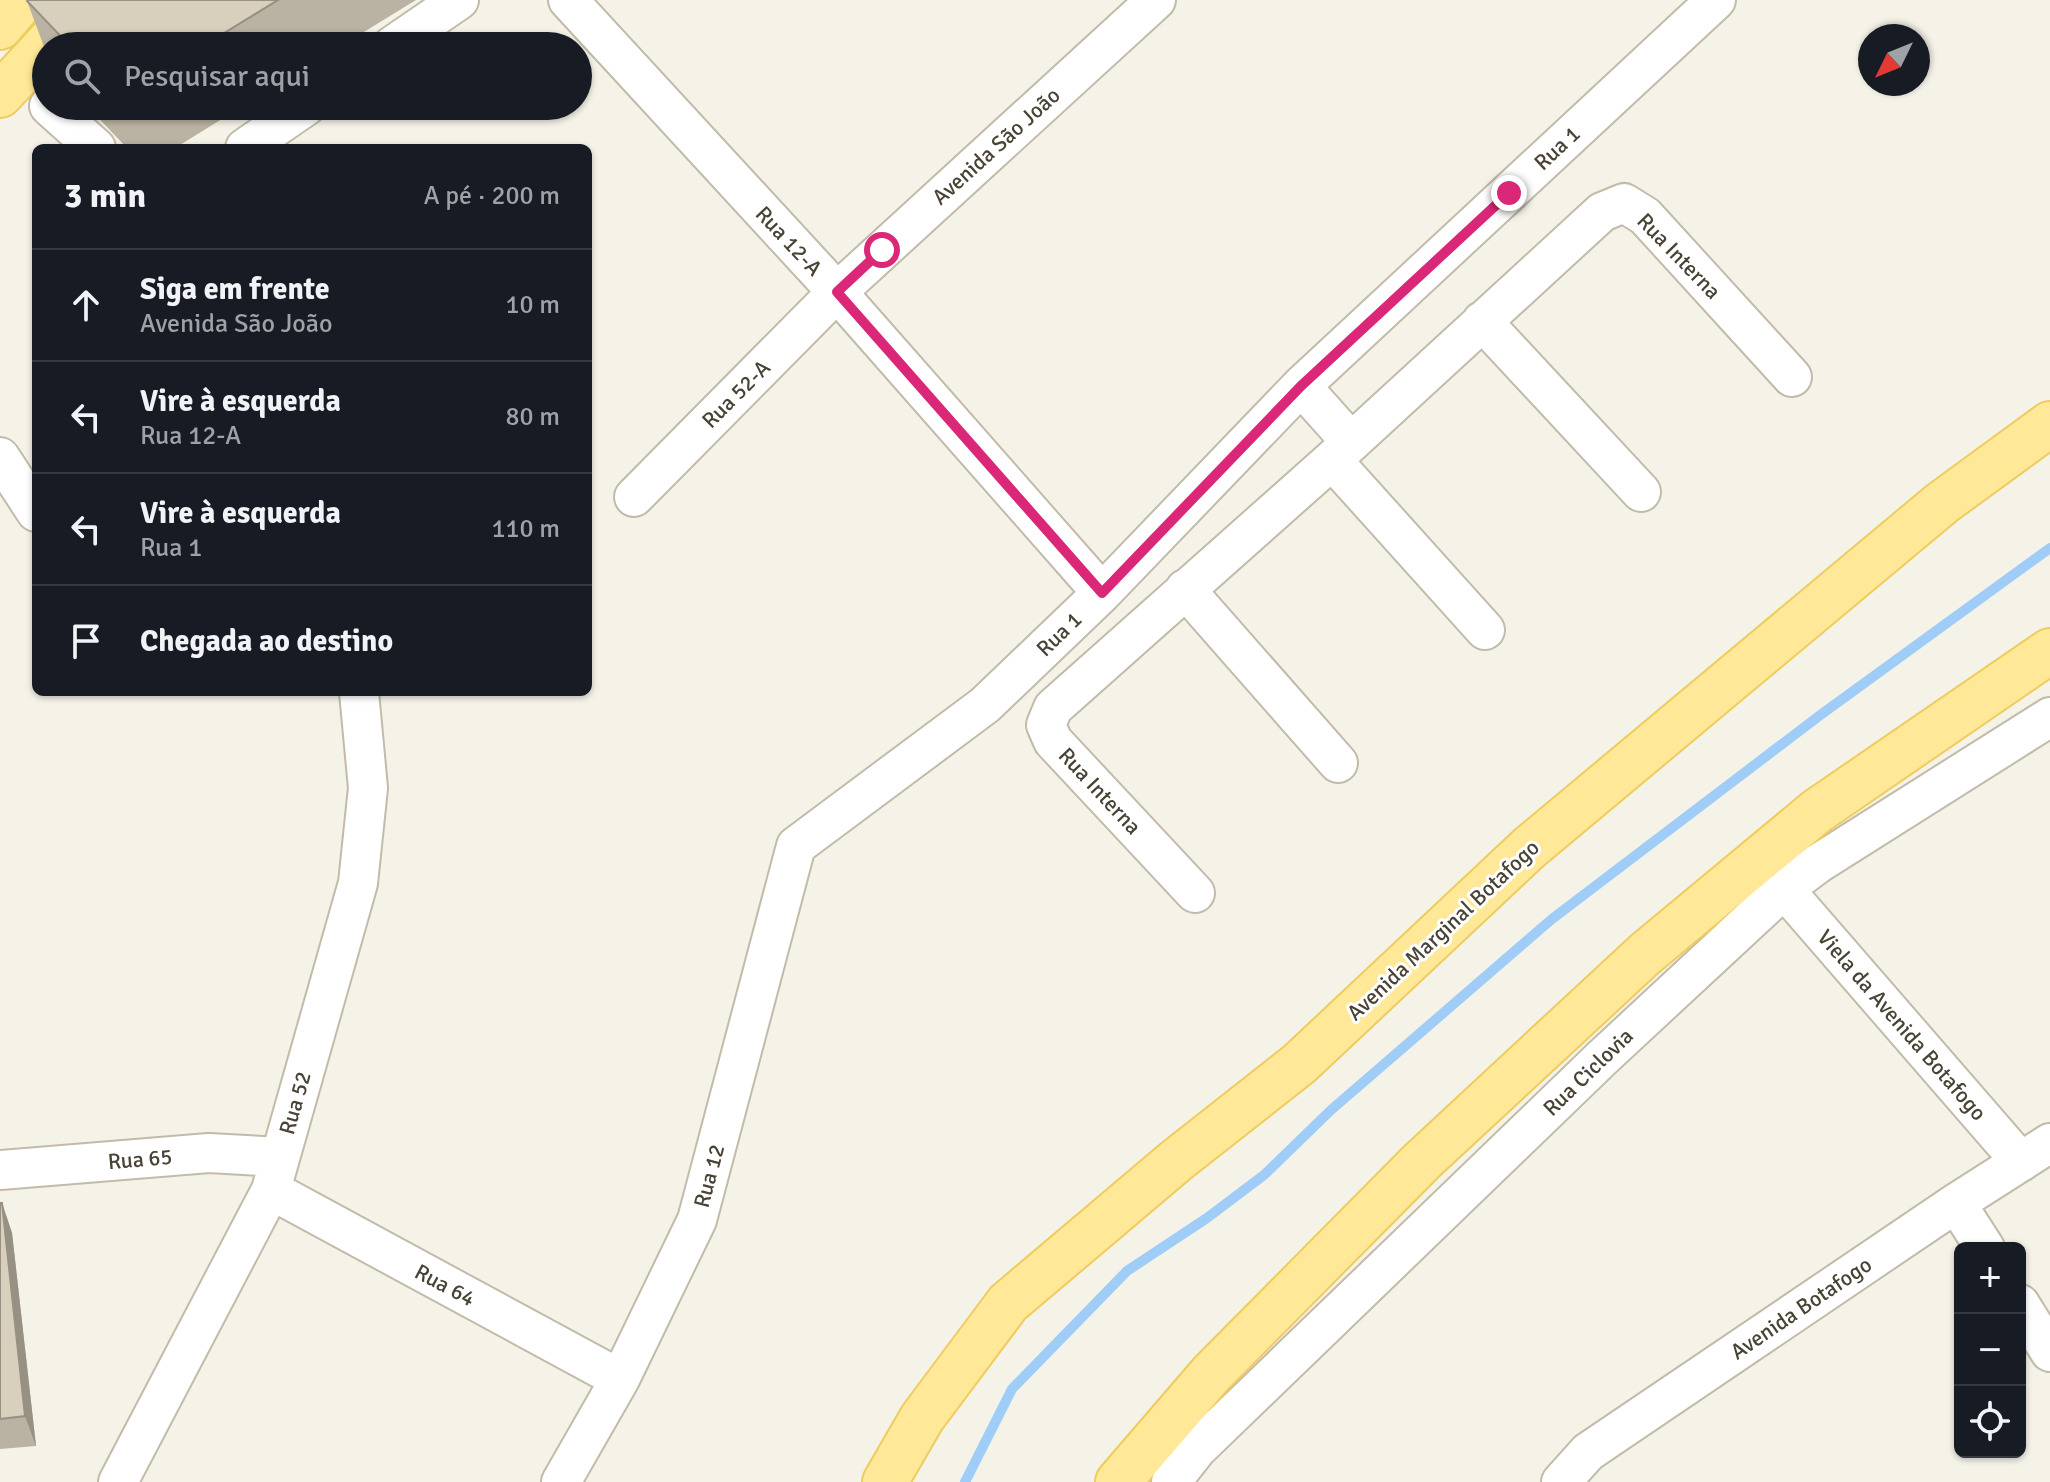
<!DOCTYPE html>
<html lang="pt">
<meta charset="utf-8">
<style>
:root{--surface:#171b24;--page:#20242c;--text:#f1f3f6;--muted:#9ea1a6;--line:#363941}
body{margin:0;font-family:Signika,sans-serif;background:var(--page);color:var(--text)}
.controls{position:absolute;right:24px;bottom:24px;display:grid;overflow:hidden;border-radius:12px;box-shadow:0 2px 6px #0004}
.controls button{width:72px;height:72px;display:grid;place-items:center;padding:0;border:0;border-bottom:2px solid var(--line);background:var(--surface);color:var(--text);font:40px sans-serif}
.compass{position:absolute;left:1858px;top:24px;width:72px;height:72px;border-radius:50%;background:var(--surface);box-shadow:0 2px 6px #0004;rotate:227deg}
.stop{position:absolute;width:24px;height:24px;margin:-18px;border:6px solid #db2777;border-radius:50%;background:#fff}
.stop.end{background:#db2777;border-color:#fff;box-shadow:0 2px 8px #0008}
.list{margin:0;padding:0;list-style:none}
h2{display:flex;justify-content:space-between;align-items:center;height:104px;margin:0;padding:0 32px;font-size:34px}
h2 small{font-size:26px;font-weight:400;color:var(--muted)}
.list li{display:grid;grid-template-columns:52px 1fr auto;gap:24px;align-items:center;box-sizing:border-box;height:112px;padding:0 32px;border-top:2px solid var(--line)}
.list b{display:block;font-size:30px;white-space:nowrap}
.list p{margin:0;font-size:26px;white-space:nowrap;color:var(--muted)}
.list em{font-size:26px;font-style:normal;color:var(--muted)}
.icon{flex:none;width:44px;height:44px;fill:none;stroke:currentColor;stroke-width:2;stroke-linecap:round;stroke-linejoin:round}
.map{position:relative;flex:none;width:2050px;height:1482px;overflow:hidden}
.search{position:absolute;background:var(--surface);box-shadow:0 2px 6px #0004;left:32px;top:32px;width:560px;height:88px;display:flex;align-items:center;gap:20px;box-sizing:border-box;padding:0 28px;border-radius:44px;color:var(--muted);font-size:30px}
.panel{position:absolute;background:var(--surface);box-shadow:0 2px 6px #0004;left:32px;top:144px;width:560px;height:552px;border-radius:12px}
.map>svg:first-child{display:block}
</style>
<div class="map">
<svg width="2050" height="1482" viewBox="0 0 2050 1482">
<rect width="100%" height="100%" fill="#f5f2e8"/>
<g fill="none" stroke-linecap="round" stroke-linejoin="round">
<path stroke="#9fcdf7" stroke-width="10" d="M965,1482l47,-93 115,-118 80,-53 57,-43 67,-65 221,-191 267,-203 231,-168"/>
<g stroke="#c2bba9" stroke-width="42">
<path id="minor" d="M568,0l269,292 265,301
M392,46l67,-46
M49,106l47,42
M245,148l61,-42
M1482,321l159,171
M1301,386l50,56
M0,457l36,55
M1332,460l153,170
M634,497l203,-205 319,-292
M1185,589l153,174
M1784,889l237,273
M1195,893l-142,-152 -7,-16 7,-17 279,-248 270,-248 22,-9 21,13 147,161
M0,1170l209,-17 71,4
M271,1190l349,189
M1956,1203l29,45
M2020,1304l30,48
M118,1482l153,-292 87,-307 10,-95 -9,-96
M561,1482l59,-103 77,-159 99,-374 189,-141 117,-112 199,-207 415,-386
M1171,1482l26,-33 404,-390 183,-170 35,-26 231,-146
M1561,1482l27,-30 368,-249 94,-60"/>
</g>
<g stroke="#eecc5d" stroke-width="48">
<path id="major" d="M0,27l23,-27
M0,95l88,-95
M885,1482l37,-64 86,-115 169,-143 122,-96 230,-216 413,-345 108,-79
M1118,1482l93,-108 211,-213 223,-207 172,-143 233,-160"/>
</g>
<use href="#minor" stroke="#fff" stroke-width="38"/>
<use href="#major" stroke="#ffe897" stroke-width="44"/>
</g>
<path fill="#bab2a2" d="M28,0h388l-75,46h-295v6l-19,-51z
M87,106h156l-68,42h-48z
M0,1203h2l10,30 24,213 -36,3z"/>
<path fill="#979184" d="M2,1203l10,30 24,213 -11,-30z"/>
<path fill="#d8cfbc" stroke="#979184" stroke-width="2" d="M28,0h250l-75,46h-133l-43,-45z
M0,1203h2l23,213 -25,3z"/>
<g fill="none" stroke-linecap="round" stroke-linejoin="round">
<path stroke="#db2777" stroke-width="10" d="M882,250l-45,42 265,301 199,-207 208,-193"/>
</g>
<g text-anchor="middle" dominant-baseline="central" stroke-width="6" stroke-linejoin="round" paint-order="stroke">
<g font-size="22" fill="#494336" stroke="#fff">
<text transform="translate(996 146) rotate(-42)">Avenida São João</text>
<text transform="translate(1557 148) rotate(-43)">Rua 1</text>
<text transform="translate(789 241) rotate(47)">Rua 12-A</text>
<text transform="translate(1679 256) rotate(46)">Rua Interna</text>
<text transform="translate(736 394) rotate(-45)">Rua 52-A</text>
<text transform="translate(1059 634) rotate(-44)">Rua 1</text>
<text transform="translate(1100 791) rotate(47)">Rua Interna</text>
<text transform="translate(1443 930) rotate(-43)">Avenida Marginal Botafogo</text>
<text transform="translate(1902 1025) rotate(49)">Viela da Avenida Botafogo</text>
<text transform="translate(1588 1072) rotate(-44)">Rua Ciclovia</text>
<text transform="translate(295 1103) rotate(-74)">Rua 52</text>
<text transform="translate(140 1159) rotate(-5)">Rua 65</text>
<text transform="translate(709 1176) rotate(-75)">Rua 12</text>
<text transform="translate(445 1285) rotate(28)">Rua 64</text>
<text transform="translate(1801 1308) rotate(-34)">Avenida Botafogo</text>
</g>
</g>
</svg>
<div class="controls">
<button>+</button>
<button>−</button>
<button><svg class="icon" aria-label="locate" viewBox="0 0 24 24"><circle cx="12" cy="12" r="6"/><path d="M12 2v4M12 18v4M2 12h4M18 12h4"/></svg></button>
</div>
<svg class="compass" viewBox="-18 -18 36 36"><path d="M0-13l5 13h-10z" fill="#e53935"/><path d="M0 13l5-13h-10z" fill="#9ea1a6"/></svg>
<div class="stop" style="left:882px;top:250px"></div>
<div class="stop end" style="left:1509px;top:193px"></div>
<div class="search"><svg class="icon" aria-label="search" viewBox="0 0 24 24"><circle cx="10" cy="10" r="6"/><path d="M15 15l6 6"/></svg>Pesquisar aqui</div>
<section class="panel">
<h2>3 min<small>A pé · 200 m</small></h2>
<ul class="list">
<li><svg class="icon" aria-label="ahead" viewBox="0 0 24 24"><path d="M12 20V5M6 11l6-6 6 6"/></svg><div><b>Siga em frente</b><p>Avenida São João</p></div><em>10 m</em></li>
<li><svg class="icon" aria-label="left" viewBox="0 0 24 24"><path d="M17 20v-9H6M10 6l-5 5 5 5"/></svg><div><b>Vire à esquerda</b><p>Rua 12-A</p></div><em>80 m</em></li>
<li><svg class="icon" aria-label="left" viewBox="0 0 24 24"><path d="M17 20v-9H6M10 6l-5 5 5 5"/></svg><div><b>Vire à esquerda</b><p>Rua 1</p></div><em>110 m</em></li>
<li><svg class="icon" aria-label="arrive" viewBox="0 0 24 24"><path d="M6 21V4h12l-3 4 3 4H6"/></svg><div><b>Chegada ao destino</b></div></li>
</ul>
</section>
</div>
